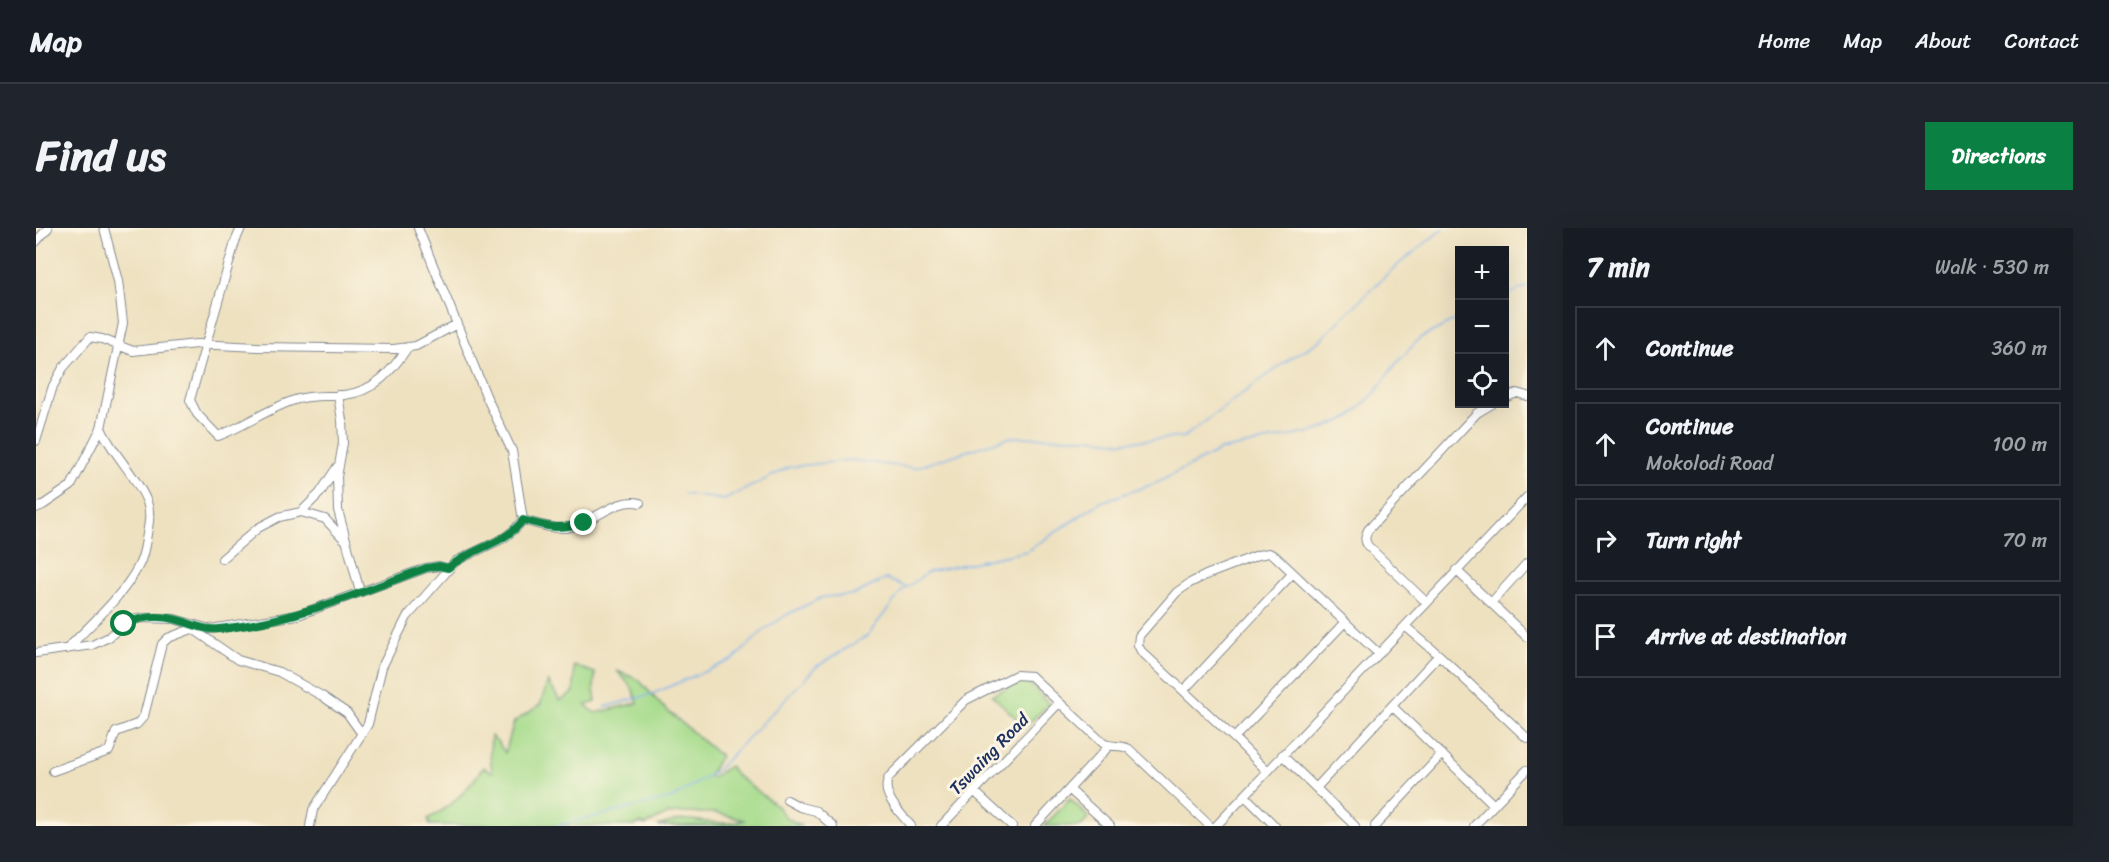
<!DOCTYPE html>
<meta charset="utf-8">
<style>
:root{--surface:#171b24;--page:#20242c;--text:#f1f3f6;--muted:#9ea1a6;--line:#363941;--accent:#0b8043}
body{margin:0;font-family:Sriracha,sans-serif;background:var(--page);color:var(--text)}
.controls{position:absolute;right:18px;top:18px;display:grid;overflow:hidden;border-radius:0px;box-shadow:0 6px 24px #0002}
.controls button{width:54px;height:54px;display:grid;place-items:center;padding:0;border:0;border-bottom:2px solid var(--line);background:var(--surface);color:var(--text);font:30px sans-serif}
.stop{position:absolute;width:18px;height:18px;margin:-14px;border:4px solid #0b8043;border-radius:50%;background:#fff}
.stop.end{background:#0b8043;border-color:#fff;box-shadow:0 2px 6px #0008}
.list{margin:0;padding:0;list-style:none}
h2{display:flex;justify-content:space-between;align-items:center;height:78px;margin:0;padding:0 24px;font-size:26px}
h2 small{font-size:20px;font-weight:400;color:var(--muted)}
.list li{display:grid;grid-template-columns:39px 1fr auto;gap:18px;align-items:center;box-sizing:border-box;height:84px;margin:0 12px 12px;padding:0 12px;border:2px solid var(--line);border-radius:0px}
.list b{display:block;font-size:22px;white-space:nowrap}
.list p{margin:0;font-size:20px;white-space:nowrap;color:var(--muted)}
.list em{font-size:20px;font-style:normal;color:var(--muted)}
.icon{flex:none;width:33px;height:33px;fill:none;stroke:currentColor;stroke-width:2;stroke-linecap:round;stroke-linejoin:round}
.map{position:relative;flex:none;width:1491px;height:598px;overflow:hidden;border-radius:0px}
header{display:flex;align-items:center;gap:36px;box-sizing:border-box;height:84px;padding:0 30px;background:var(--surface);border-bottom:2px solid var(--line)}
header strong{font-size:28px}
nav{display:flex;gap:33px;margin-inline-start:auto;font-size:21px}
.intro{display:flex;align-items:center;justify-content:space-between;box-sizing:border-box;height:144px;padding:0 36px}
h1{margin:0;font-size:42px}
.button{padding:15px 27px;border-radius:0px;background:var(--accent);color:#fff;font-size:21px;font-weight:700}
main{display:flex;gap:36px;padding:0 36px}
aside{flex:1;background:var(--surface);border-radius:0px;box-shadow:0 6px 24px #0002}
.map>svg:first-child{display:block}
</style>
<header>
<strong>Map</strong>
<nav><a>Home</a><a>Map</a><a>About</a><a>Contact</a></nav>
</header>
<div class="intro"><h1>Find us</h1><a class="button">Directions</a></div>
<main>
<div class="map">
<svg width="1491" height="598" viewBox="0 0 1491 598">
<rect width="100%" height="100%" fill="#fcf5e5"/>
<filter id="ink" filterUnits="userSpaceOnUse"><feTurbulence type="fractalNoise" baseFrequency=".0167" numOctaves="2"/><feDisplacementMap in="SourceGraphic" scale="12" xChannelSelector="R" yChannelSelector="G"/><feConvolveMatrix kernelMatrix="1 2 1 2 8 2 1 2 1" color-interpolation-filters="sRGB"/></filter>
<filter id="wash" filterUnits="userSpaceOnUse"><feTurbulence type="fractalNoise" baseFrequency=".008" numOctaves="4" result="noise"/><feDisplacementMap in="SourceGraphic" scale="24" xChannelSelector="R" yChannelSelector="G"/><feGaussianBlur stdDeviation="1.35" result="paint"/><feColorMatrix in="noise" values="0 0 0 0 0 0 0 0 0 0 0 0 0 0 0 0 0 1.4 0 .05"/><feComposite in="paint" operator="in"/></filter>
<g filter="url(#wash)">
<rect width="100%" height="100%" fill="#eee1c0"/>
<path fill="#a7dc8d" stroke="#618676" stroke-width="1.5" d="M538,438l21,7 -1,16 2,13 -10,3 9,8 43,-10 -7,-17 -14,-15 22,9 21,24 60,52 -11,20 3,2 17,-12 7,9 40,30 9,12 17,9h-144c11,-4 22,-7 34,-6 15,2 40,6 52,0l-28,-7h-40l-11,2 -19,10 -6,-2 -6,3 -204,-1 -2,-6c23,-12 41,-30 55,-52l9,5 -2,-18 1,-18 7,6 7,11 9,-31 26,-17 8,-24 12,20 14,-9z
M986,452l8,4 19,20 -24,23 -33,-32z
M1034,571l19,19 -8,8h-37z"/>
<g fill="none" stroke-linecap="round" stroke-linejoin="round">
<path stroke="#7db2eb" stroke-width="1.5" d="M1468,68l23,-9
M648,266l40,6 66,-33 60,-7 64,8 97,-31 79,1 32,4 62,-5 104,-77 31,-19 69,-68 56,-45
M569,479l47,-13 82,-35 30,-29 24,-16 35,-17 30,-2 33,-16 20,8
M519,598l118,-28 43,-27 100,-104 51,-31 35,-45 26,-19 99,-21 74,-49 55,-19 65,-33 96,-19 33,-14 24,-23 21,-29 25,-27 40,-20"/>
</g>
</g>
<g filter="url(#ink)">
<g fill="none" stroke-linecap="round" stroke-linejoin="round">
<g stroke="#84888f" stroke-width="10">
<path id="minor" d="M205,0l-6,14 -45,158 7,14 21,22c27,-10 52,-29 80,-37 15,-4 30,-2 46,-4 30,-3 48,-24 64,-48
M382,0l69,170 25,53 11,69
M0,14l12,-14
M302,167l4,25 1,23 -6,34 1,33 22,82
M1468,170l13,-5 10,3
M0,213l17,-55 10,-18 27,-31 12,2 31,12 63,-7 62,3 136,2 22,-3 41,-22
M0,280l7,-3 28,-19 30,-58 22,-105 -5,-42 -14,-53
M265,284l19,-19 17,-26
M487,292c14,4 28,9 42,8 25,-2 51,-32 75,-25
M186,331l36,-31 21,-11 22,-5 24,7 19,20
M1420,342l71,67
M1391,375l-59,-57c-4,-6 -3,-10 0,-16l109,-117 15,-9
M1455,375l36,-40
M1369,398l34,29 88,83
M157,401l45,31 41,12 43,24 25,17 15,21
M31,421c23,-24 57,-54 72,-84 5,-10 6,-20 8,-31 2,-11 4,-21 0,-32 -10,-26 -34,-47 -46,-74
M0,425l56,-8 17,-8 15,-13 15,-6 35,1 36,10 88,-14 128,-47 13,-2 9,3
M1148,462l109,-117
M1356,478l102,99
M1198,510l111,-116
M1246,527l73,71
M17,543l56,-20 7,-19 21,-8 7,-8 18,-72 6,-6 29,-11
M1231,543l-33,-33 -93,-87 -3,-6 1,-9 38,-44 13,-9 16,-8 52,-20 11,-2 6,3 104,98
M1280,560l123,-133
M1034,562l40,36
M938,563l38,35
M1209,568l30,30
M751,572l13,7 16,4 17,15
M274,598l3,-16 55,-86 14,-57 25,-50 49,-56 48,-23 11,-9 8,-9
M875,598c-10,-13 -32,-32 -22,-49l77,-77 50,-25 15,1 72,67c8,5 18,1 26,6l81,77
M905,598l118,-123
M999,598l74,-80
M1180,598l311,-329
M1339,598l67,-72
M1438,598l53,-56"/>
</g>
<use href="#minor" stroke="#fff" stroke-width="8"/>
</g>
</g>
<g fill="none" stroke-linecap="round" stroke-linejoin="round" filter="url(#ink)">
<path stroke="#0b8043" stroke-width="8" d="M88,396c16,-7 33,-9 50,-5 15,3 29,12 45,10 72,-7 140,-36 207,-61l13,-2 9,2c22,-20 57,-23 75,-48 24,7 36,10 61,3"/>
</g>
<g text-anchor="middle" dominant-baseline="central" stroke-width="6" stroke-linejoin="round" paint-order="stroke">
<g font-size="18" fill="#1b2f5e" stroke="#fcf5e5">
<text transform="translate(953 526) rotate(-46)">Tswaing Road</text>
</g>
</g>
</svg>
<div class="controls">
<button>+</button>
<button>−</button>
<button><svg class="icon" aria-label="locate" viewBox="0 0 24 24"><circle cx="12" cy="12" r="6"/><path d="M12 2v4M12 18v4M2 12h4M18 12h4"/></svg></button>
</div>
<div class="stop" style="left:88px;top:396px"></div>
<div class="stop end" style="left:548px;top:295px"></div>
</div>
<aside>
<h2>7 min<small>Walk · 530 m</small></h2>
<ul class="list">
<li><svg class="icon" aria-label="ahead" viewBox="0 0 24 24"><path d="M12 20V5M6 11l6-6 6 6"/></svg><div><b>Continue</b></div><em>360 m</em></li>
<li><svg class="icon" aria-label="ahead" viewBox="0 0 24 24"><path d="M12 20V5M6 11l6-6 6 6"/></svg><div><b>Continue</b><p>Mokolodi Road</p></div><em>100 m</em></li>
<li><svg class="icon" aria-label="right" viewBox="0 0 24 24"><path d="M7 20v-9h11M14 6l5 5-5 5"/></svg><div><b>Turn right</b></div><em>70 m</em></li>
<li><svg class="icon" aria-label="arrive" viewBox="0 0 24 24"><path d="M6 21V4h12l-3 4 3 4H6"/></svg><div><b>Arrive at destination</b></div></li>
</ul>
</aside>
</main>
